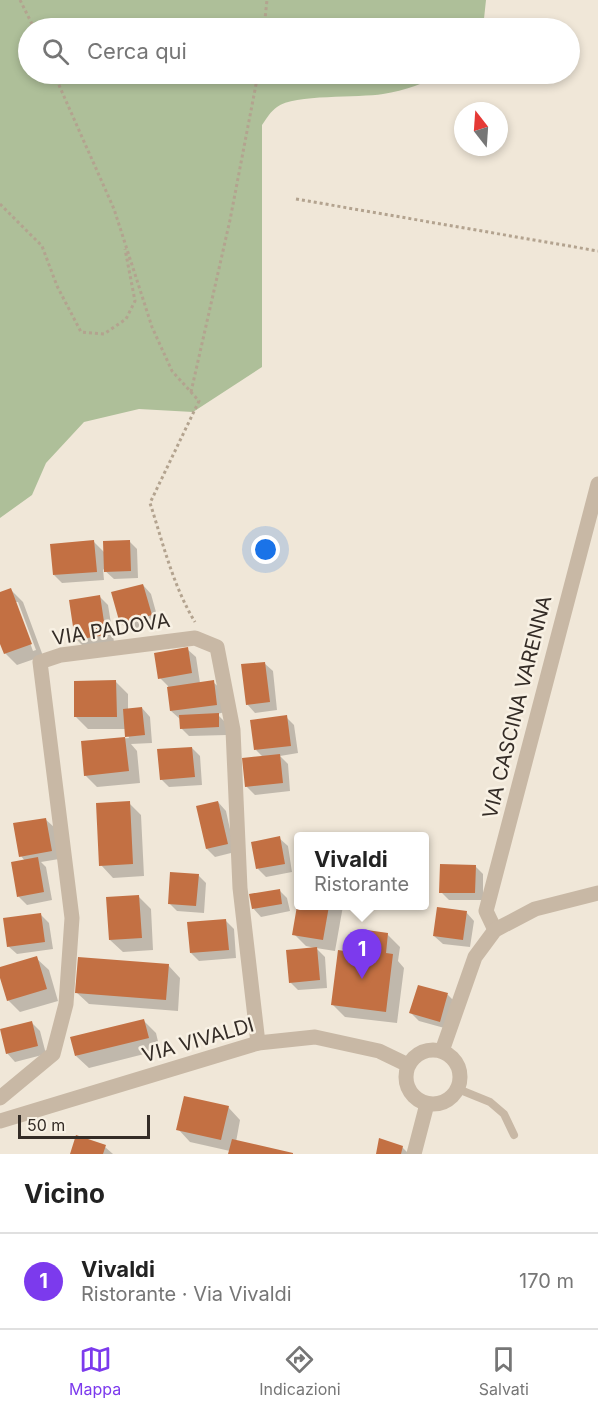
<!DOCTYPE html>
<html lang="it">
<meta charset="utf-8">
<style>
:root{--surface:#fff;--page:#f2f2f2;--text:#222;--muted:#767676;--line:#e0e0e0;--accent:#7c3aed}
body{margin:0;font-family:Inter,sans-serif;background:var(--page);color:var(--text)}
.compass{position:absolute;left:454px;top:102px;width:54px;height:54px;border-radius:50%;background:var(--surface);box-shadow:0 3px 9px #0003;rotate:343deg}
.scale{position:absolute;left:18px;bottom:15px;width:132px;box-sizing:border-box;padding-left:6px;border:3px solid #342c26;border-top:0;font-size:16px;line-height:21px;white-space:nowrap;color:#342c26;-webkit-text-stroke:4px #f8f1e4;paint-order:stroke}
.you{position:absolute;left:266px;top:550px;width:21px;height:21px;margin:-15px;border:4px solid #fff;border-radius:50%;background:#1a73e8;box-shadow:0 0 0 9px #1a73e833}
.badge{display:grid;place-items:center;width:39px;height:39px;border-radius:50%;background:var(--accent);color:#fff;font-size:20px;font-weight:700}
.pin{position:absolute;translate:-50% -50px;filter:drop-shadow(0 2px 3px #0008)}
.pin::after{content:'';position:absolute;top:32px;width:21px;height:18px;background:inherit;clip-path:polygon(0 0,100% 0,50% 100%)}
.popup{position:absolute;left:294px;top:832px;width:135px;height:78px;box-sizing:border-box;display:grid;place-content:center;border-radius:6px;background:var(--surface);filter:drop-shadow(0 2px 4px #0005);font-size:20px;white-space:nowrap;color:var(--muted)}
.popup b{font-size:22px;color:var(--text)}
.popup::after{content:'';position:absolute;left:50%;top:100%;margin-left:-12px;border:12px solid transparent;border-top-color:var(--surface)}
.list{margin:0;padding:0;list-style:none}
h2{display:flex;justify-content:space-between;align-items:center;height:78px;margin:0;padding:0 24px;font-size:26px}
h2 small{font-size:20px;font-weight:400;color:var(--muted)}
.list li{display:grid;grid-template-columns:39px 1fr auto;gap:18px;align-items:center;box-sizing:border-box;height:96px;padding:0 24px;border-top:2px solid var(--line)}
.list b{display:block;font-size:22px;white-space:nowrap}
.list p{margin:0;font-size:20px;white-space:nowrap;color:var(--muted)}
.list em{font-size:20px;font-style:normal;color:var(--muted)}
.icon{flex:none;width:33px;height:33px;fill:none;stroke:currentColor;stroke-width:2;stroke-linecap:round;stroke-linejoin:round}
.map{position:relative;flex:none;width:598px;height:1154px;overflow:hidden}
.search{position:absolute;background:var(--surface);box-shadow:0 3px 9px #0003;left:18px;right:18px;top:18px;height:66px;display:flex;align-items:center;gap:15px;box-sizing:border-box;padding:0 21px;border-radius:33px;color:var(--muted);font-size:22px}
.sheet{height:174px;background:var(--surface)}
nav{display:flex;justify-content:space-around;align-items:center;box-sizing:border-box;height:84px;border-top:2px solid var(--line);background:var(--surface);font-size:16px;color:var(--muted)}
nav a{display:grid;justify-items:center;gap:3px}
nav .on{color:var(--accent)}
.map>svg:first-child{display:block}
</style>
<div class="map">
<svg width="598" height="1154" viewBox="0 0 598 1154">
<rect width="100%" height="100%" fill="#f0e7d8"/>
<path fill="#aebf99" d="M0,0h486l-3,28h-455v46h418c-21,8 -41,17 -63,20 -24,4 -89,0 -106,13 -6,4 -11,12 -15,18v242l-69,45 -54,-3 -55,13 -38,41 -14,32 -32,23z"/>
<path fill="#0003" fill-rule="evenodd" d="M129,541l8,8 1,29 -24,1 -11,-10 1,11 -42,3 -8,-8 40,-33 11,11z
M143,585l8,9 8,29 -30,8 -8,-8z
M11,590l12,12 20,54 -26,9 -12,-12 -5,-13v-46zM15,602h3l18,48 -3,1z
M100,597l8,8 6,37 -30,5 -8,-8z
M187,649l9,8 4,26 13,-1 9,8 3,22 -8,2 9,9 1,12 -38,1 -8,-8 -1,-9 -9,-8 -3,-25 -8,-8z
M264,663l9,8 4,39 -22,3 -8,-9z
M116,682l12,12v16l14,-2 8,9 2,26 -21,1 6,7 3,32 -43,4 -12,-12 -3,-33 47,-4 -3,-9h-38l-12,-12z
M286,717l8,8 4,28 -18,3 8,8 2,27 -35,4 -9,-9 17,-29 -7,-7z
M192,748l8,8 2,29 -33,2 -8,-8z
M218,802l8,9 9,41 -20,5 -8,-8z
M129,803l12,12 3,61 -31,2 -12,-13z
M45,819l9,8 5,32 -18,3 5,5 6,33 -25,5 -8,-8 6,-36 -4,-5z
M279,838l9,8 4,26 -26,5 -8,-8z
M475,866l8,8v26h-34l-8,-8z
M198,875l8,8 -2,30 -27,-2 -8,-8z
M279,890l8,8 3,13 -29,6 -8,-9z
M138,896l13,13 2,41 -30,2 -13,-12z
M299,905l44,1 -8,45 -19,-3 9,9 2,31 -29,2 -8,-8 25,-34 -9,-2 -12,-12z
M466,912l8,9 -4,26 -27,-3 -9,-8z
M41,915l8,8 4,26 -36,5 -9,-8z
M226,921l8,8 2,29 -37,3 -8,-8z
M387,934l13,13 -2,14 6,7 -7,55 -52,-6 -13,-13 33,-49z
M36,958l13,12 9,31 -38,11 -12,-12 -8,-32z
M168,965l12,13 -2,33 -89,-7 -13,-12z
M419,986l29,9 8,8 -8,26 -29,-8 -8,-8z
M144,1021l12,12 4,17 -71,18 -13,-12z
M32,1023l8,8 6,23 -31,8 -8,-9z
M228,1107l12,13 -4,22 54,12h-60v-3l-40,-9 -12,-13z
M105,1147l8,7h-42z
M402,1147l7,7h-31z"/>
<path fill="#c37043" d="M94,540l3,32 -44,3 -3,-31z
M130,540l1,31 -27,1 -1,-31z
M143,584l9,31 -32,9 -9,-32z
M11,588l21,56 -28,10 -4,-10v-52z
M100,595l6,40 -31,5 -6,-40z
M188,647l4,26 -34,6 -4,-26z
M265,662l5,40 -24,3 -5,-41z
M116,680l1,37h-43v-36z
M214,680l3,25 -47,6 -3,-24z
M142,707l3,28 -20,2 4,34 -45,5 -3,-35 44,-4 -2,-28z
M219,713v14l-39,2 -1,-14z
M287,715l4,31 -37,4 -4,-30z
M192,747l3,30 -35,3 -3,-31z
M280,754l3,29 -38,4 -3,-29z
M130,801l3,63 -34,2 -3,-63z
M218,801l10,43 -22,5 -10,-43z
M46,818l6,33 -33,6 -6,-34z
M280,836l5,28 -29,5 -5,-27z
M38,857l6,35 -27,5 -6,-35z
M440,864l36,1 -1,28h-36z
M170,872l29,2 -3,32 -28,-2z
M280,889l2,15 -30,5 -3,-15z
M139,895l3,43 -33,2 -3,-43z
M297,906h32l-6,34 -31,-5z
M437,907l30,4 -4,29 -30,-4z
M41,913l4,29 -38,5 -4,-29z
M226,919l3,31 -39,3 -3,-31z
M367,930l21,3 -2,20 7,1 -7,58 -55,-7 7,-55 26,4z
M317,947l3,33 -31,3 -3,-33z
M37,956l10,33 -40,12 -7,-23v-11z
M78,957l91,7 -3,36 -91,-7z
M418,985l30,8 -8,29 -31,-9z
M144,1019l5,19 -74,18 -5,-19z
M32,1021l6,25 -32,8 -6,-25z
M184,1096l45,10 -8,34 -45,-10z
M76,1135l30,10 -3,9h-33z
M379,1138l24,8 -2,8h-25z
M232,1139l61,14v1h-65z"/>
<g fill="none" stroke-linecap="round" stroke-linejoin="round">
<path stroke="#b3a38f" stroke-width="3" stroke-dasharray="3 3" stroke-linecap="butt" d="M20,0l14,28
M264,28l3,-28
M54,74l60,135 38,118 20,44 27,30 -49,102c13,40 23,83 45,119
M296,199l302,52
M0,204l42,42 15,40 24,46 23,2 22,-15 9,-18 -10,-52
M191,392l39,-172 28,-146"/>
<path stroke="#c8b8a5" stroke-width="8" d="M458,1089l32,13 14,12 10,21"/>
<path stroke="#c8b8a5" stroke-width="15" d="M495,930l-9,-19 112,-427
M0,1098l53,-44 13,-50 6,-86 -32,-256 21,-7 134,-17 22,9 16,83 7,158 18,155"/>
<path stroke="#c8b8a5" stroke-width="15" d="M406 1077a27 27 0 1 1 54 0a27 27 0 1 1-54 0Z
M442,1051l33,-94 20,-27 40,-21 63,-16
M0,1121l258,-78 57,-6 64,14 29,14
M414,1154l13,-50"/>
</g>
<g text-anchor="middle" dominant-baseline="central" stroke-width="5" stroke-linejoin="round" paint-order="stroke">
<g font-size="20" fill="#342c26" stroke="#f8f1e4">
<text transform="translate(111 629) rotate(-9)">VIA PADOVA</text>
<text transform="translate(517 707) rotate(-76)">VIA CASCINA VARENNA</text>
<text transform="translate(198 1040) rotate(-16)">VIA VIVALDI</text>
</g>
</g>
</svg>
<svg class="compass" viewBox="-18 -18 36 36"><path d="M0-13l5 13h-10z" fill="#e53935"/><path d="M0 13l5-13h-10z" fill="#767676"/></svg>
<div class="scale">50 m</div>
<div class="you"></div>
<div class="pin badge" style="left:362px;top:979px">1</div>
<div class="popup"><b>Vivaldi</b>Ristorante</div>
<div class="search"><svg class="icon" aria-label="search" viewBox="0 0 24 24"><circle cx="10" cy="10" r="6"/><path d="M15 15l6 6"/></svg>Cerca qui</div>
</div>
<section class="sheet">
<h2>Vicino<small></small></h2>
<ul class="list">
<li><span class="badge">1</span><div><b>Vivaldi</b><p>Ristorante · Via Vivaldi</p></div><em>170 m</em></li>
</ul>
</section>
<nav>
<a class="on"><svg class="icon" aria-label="map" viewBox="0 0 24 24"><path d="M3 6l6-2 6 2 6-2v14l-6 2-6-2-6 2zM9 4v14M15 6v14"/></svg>Mappa</a>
<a><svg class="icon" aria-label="directions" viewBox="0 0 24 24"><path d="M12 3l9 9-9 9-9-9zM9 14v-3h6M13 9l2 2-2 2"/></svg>Indicazioni</a>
<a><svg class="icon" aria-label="saved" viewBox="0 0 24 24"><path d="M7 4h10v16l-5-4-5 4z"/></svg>Salvati</a>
</nav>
